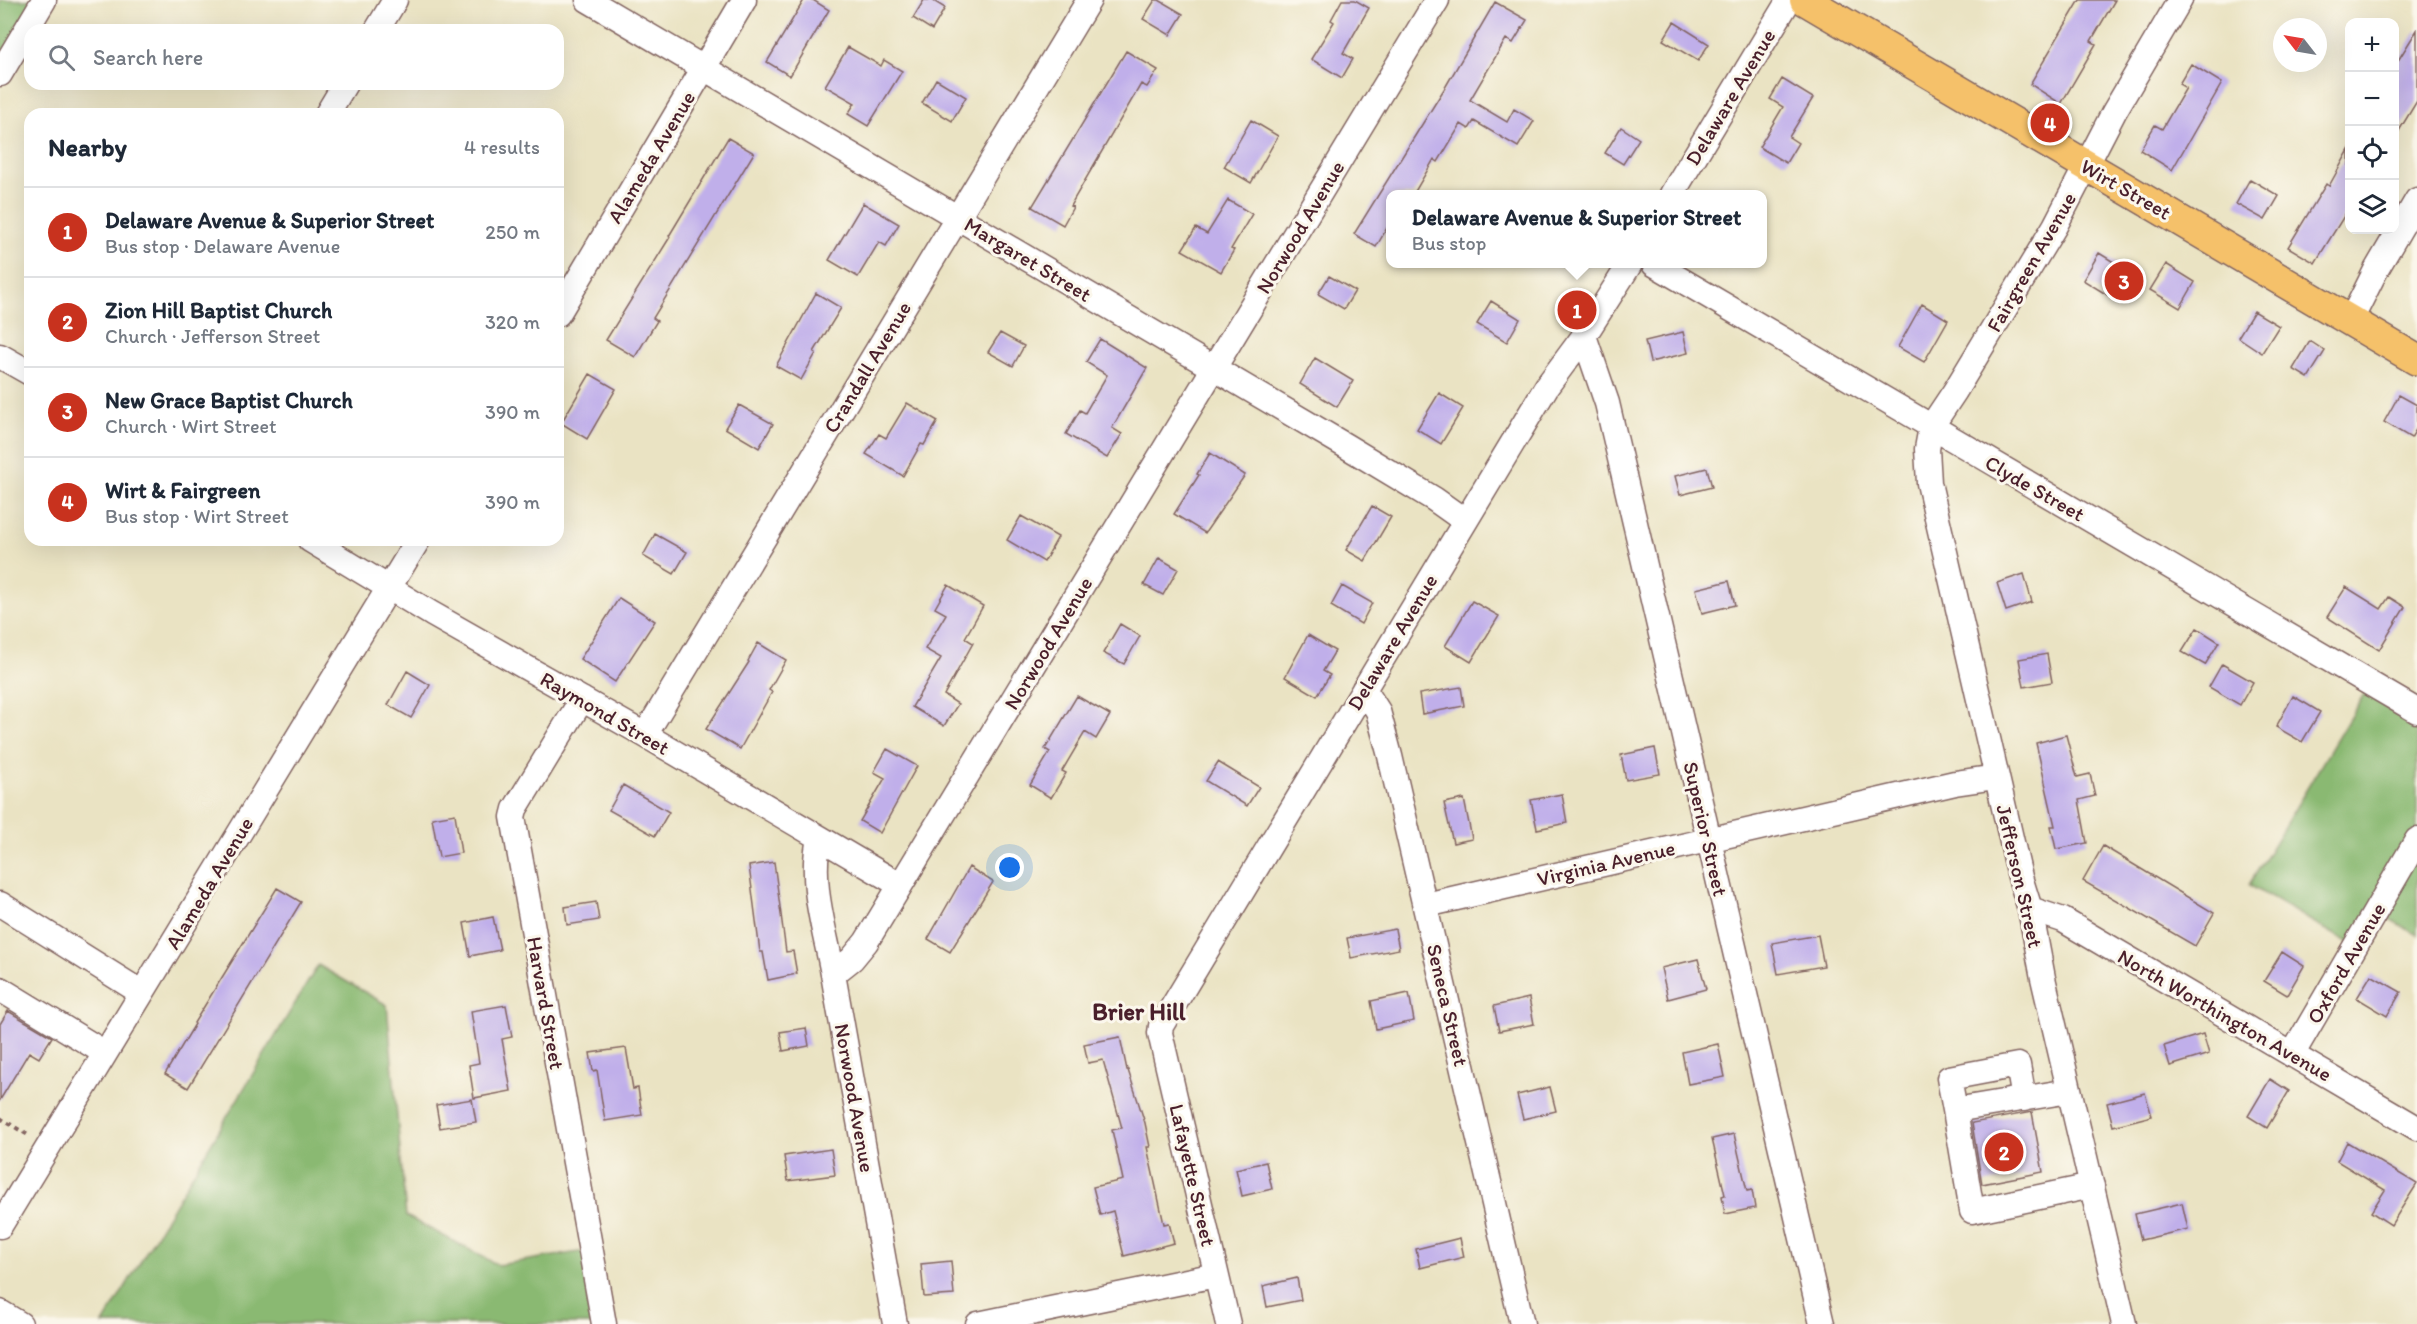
<!DOCTYPE html>
<meta charset="utf-8">
<style>
:root{--surface:#fff;--page:#f6f6f7;--text:#1f2937;--muted:#747a83;--line:#e0e1e3;--accent:#c8321e}
body{margin:0;font-family:Itim,sans-serif;background:var(--page);color:var(--text)}
.controls{position:absolute;right:18px;top:18px;display:grid;overflow:hidden;border-radius:12px;box-shadow:0 6px 24px #0002}
.controls button{width:54px;height:54px;display:grid;place-items:center;padding:0;border:0;border-bottom:2px solid var(--line);background:var(--surface);color:var(--text);font:30px sans-serif}
.compass{position:absolute;left:2273px;top:18px;width:54px;height:54px;border-radius:50%;background:var(--surface);box-shadow:0 6px 24px #0002;rotate:301deg}
.you{position:absolute;left:1010px;top:868px;width:21px;height:21px;margin:-15px;border:4px solid #fff;border-radius:50%;background:#1a73e8;box-shadow:0 0 0 9px #1a73e833}
.badge{display:grid;place-items:center;width:39px;height:39px;border-radius:50%;background:var(--accent);color:#fff;font-size:20px;font-weight:700}
.pin{position:absolute;translate:-50% -50%;border:3px solid #fff;box-shadow:0 2px 6px #0006}
.popup{position:absolute;left:1386px;top:190px;width:381px;height:78px;box-sizing:border-box;display:grid;place-content:center;border-radius:12px;background:var(--surface);filter:drop-shadow(0 2px 4px #0005);font-size:20px;white-space:nowrap;color:var(--muted)}
.popup b{font-size:22px;color:var(--text)}
.popup::after{content:'';position:absolute;left:50%;top:100%;margin-left:-12px;border:12px solid transparent;border-top-color:var(--surface)}
.list{margin:0;padding:0;list-style:none}
h2{display:flex;justify-content:space-between;align-items:center;height:78px;margin:0;padding:0 24px;font-size:26px}
h2 small{font-size:20px;font-weight:400;color:var(--muted)}
.list li{display:grid;grid-template-columns:39px 1fr auto;gap:18px;align-items:center;box-sizing:border-box;height:90px;padding:0 24px;border-top:2px solid var(--line)}
.list b{display:block;font-size:22px;white-space:nowrap}
.list p{margin:0;font-size:20px;white-space:nowrap;color:var(--muted)}
.list em{font-size:20px;font-style:normal;color:var(--muted)}
.icon{flex:none;width:33px;height:33px;fill:none;stroke:currentColor;stroke-width:2;stroke-linecap:round;stroke-linejoin:round}
.map{position:relative;flex:none;width:2417px;height:1324px;overflow:hidden}
.search{position:absolute;background:var(--surface);box-shadow:0 6px 24px #0002;left:24px;top:24px;width:540px;height:66px;display:flex;align-items:center;gap:15px;box-sizing:border-box;padding:0 21px;border-radius:18px;color:var(--muted);font-size:22px}
.panel{position:absolute;background:var(--surface);box-shadow:0 6px 24px #0002;left:24px;top:108px;width:540px;height:438px;border-radius:18px}
.map>svg:first-child{display:block}
</style>
<div class="map">
<svg width="2417" height="1324" viewBox="0 0 2417 1324">
<rect width="100%" height="100%" fill="#fbf7ec"/>
<filter id="ink" filterUnits="userSpaceOnUse"><feTurbulence type="fractalNoise" baseFrequency=".0167" numOctaves="2"/><feDisplacementMap in="SourceGraphic" scale="12" xChannelSelector="R" yChannelSelector="G"/><feConvolveMatrix kernelMatrix="1 2 1 2 8 2 1 2 1" color-interpolation-filters="sRGB"/></filter>
<filter id="wash" filterUnits="userSpaceOnUse"><feTurbulence type="fractalNoise" baseFrequency=".008" numOctaves="4" result="noise"/><feDisplacementMap in="SourceGraphic" scale="24" xChannelSelector="R" yChannelSelector="G"/><feGaussianBlur stdDeviation="1.35" result="paint"/><feColorMatrix in="noise" values="0 0 0 0 0 0 0 0 0 0 0 0 0 0 0 0 0 1.4 0 .05"/><feComposite in="paint" operator="in"/></filter>
<g filter="url(#wash)">
<rect width="100%" height="100%" fill="#eae3c3"/>
<path fill="#8ab972" stroke="#6a6c4e" stroke-width="1.5" d="M0,0h44l-44,74z
M2370,684l47,27v224l-41,-24 -20,36 -107,-62z
M318,965l69,40 19,211 92,49 93,-15 13,74h-501z"/>
<g id="blocks">
<path fill="#c0afea" d="M804,0h9l16,10 -39,66 -23,-14z
M924,0h8l13,8 -13,22 -19,-12z
M1155,0h4l24,14 -13,21 -27,-16z
M1342,0h13l14,8 -26,45 10,6 -11,19 -31,-19 23,-37 -3,-2z
M2080,0h35l-24,41 5,3 -35,60 -31,-20z
M1495,2l32,18 -14,23 -7,-4 -36,61 37,22 7,-13 20,12 -16,26 -44,-26 -5,8 -8,-5 -23,38 -4,-3 -21,36h-22v26l-15,26 -22,-13 92,-148z
M1674,22l35,22 -11,17 -35,-21z
M2417,30v71l-23,38v-72z
M848,47l33,19 3,-6 18,11 -34,55 -20,-12 7,-11 -30,-17z
M1126,51l32,19 -11,17 -6,-3 -71,122 3,1 -10,18 -31,-18z
M2191,64l31,19 -50,87 -32,-20 15,-25 7,4 24,-41 -7,-4z
M936,79l30,18 -14,24 -30,-18z
M1782,79l31,19 -24,39 9,6 -12,20 -27,-16 24,-40 -13,-8z
M1251,120l27,16 -27,47 -27,-16z
M1621,127l18,12 -16,25 -18,-11z
M728,138l26,15 -101,165 4,3 -22,36 -29,-17 64,-103 -1,-1z
M2349,150v58l-34,55 -27,-16 38,-63 3,2z
M2250,179l29,17 -14,24 -29,-16z
M1228,200l24,14 -21,35 3,1 -13,22 -39,-22 14,-22 11,6z
M863,203l36,21 -13,22 -7,-4 -21,35 -29,-17z
M2099,253l39,24 -16,27 -39,-24z
M2166,264l29,18 -15,26 -30,-18z
M1329,276l26,15 -11,18 -26,-15z
M816,293l25,15 -27,44 2,1 -15,27 -25,-14z
M1491,301l29,18 -13,23 -30,-18z
M1922,304l26,16 -24,42 -26,-15z
M2254,311l25,15 -17,27 -24,-16z
M1683,332l5,21 -38,9 -5,-21z
M1000,333l24,13 -11,20 -25,-14z
M1100,339l47,29 -35,60 10,6 -15,24 -41,-24 14,-24 5,3 22,-38 -21,-13z
M2310,341l15,10 -17,27 -15,-9z
M1315,358l38,23 -16,26 -37,-23z
M590,374l26,15 -29,50 -26,-16z
M1439,393l24,15 -22,36 -24,-15z
M2399,395l18,10v23l-6,10 -27,-16z
M907,403l31,18 -14,24 -3,-1 -18,32 -37,-22 13,-20 7,4z
M739,405l34,19 -14,24 -34,-20z
M1210,453l35,22 -40,58 -31,-19 25,-39 -2,-1z
M1707,468l5,19 -32,8 -5,-19z
M1372,506l19,11 -26,44 -19,-11z
M1021,516l37,21 -14,25 -37,-22z
M655,534l32,18 -13,22 -31,-18z
M1159,558l19,11 -15,26 -19,-10z
M2024,574l8,28 -26,9 -9,-28z
M1729,581l6,24 -33,8 -6,-24z
M948,585l35,21 -18,32 8,5 -29,52 14,9 -14,22 -32,-19 29,-49 -16,-9 21,-35 -11,-6z
M1342,586l30,17 -11,21 -30,-18z
M2346,587l35,22 8,-12 16,10 -26,43 -52,-33z
M619,598l36,23 -40,61 -35,-23z
M1472,601l27,15 -28,46 -26,-16z
M1120,624l20,12 -16,28 -21,-11z
M2197,628l22,14 -14,23 -23,-13z
M1308,635l27,16 -12,20 7,4 -13,21 -32,-19z
M758,643l28,17 -17,30 3,2 -32,57 -34,-20 43,-67 -1,-1z
M2047,654l5,28 -28,5 -5,-28z
M2222,664l31,18 -13,23 -31,-18z
M407,671l23,14 -19,33 -23,-13z
M1461,687l3,19 -42,8 -3,-20z
M1077,696l33,19 -14,24 -11,-7 -23,39 4,2 -15,25 -21,-13 20,-33 -5,-3z
M2293,696l27,16 -18,30 -26,-15z
M2066,735l11,42 13,-3 5,22 -16,4 8,43 -31,6 -5,-23h4l-19,-83z
M1655,748l5,26 -34,6 -5,-25z
M887,749l30,17 -37,67 -20,-12 25,-43 -11,-6z
M1218,762l41,25 -12,19 -41,-25z
M623,785l46,27 -14,24 -46,-26z
M1562,794l5,29 -30,6 -6,-29z
M1464,799l8,40 -19,4 -9,-40z
M455,814l6,39 -22,4 -7,-39z
M2103,846l111,67 -19,33 -112,-65z
M774,862l12,90 7,-1 4,23 -29,6 -5,-28h-3l-11,-86z
M969,867l24,15 -43,70 -22,-13z
M277,888l24,14 -113,186 -23,-14 30,-50 -1,-1z
M596,902l3,18 -32,5 -2,-18z
M493,917l7,33 -30,6 -6,-33z
M1395,929l4,20 -48,9 -4,-20z
M1818,935l6,31 -46,8 -6,-31z
M2282,952l22,14 -17,29 -23,-14z
M1698,959l8,30 -38,10 -7,-31z
M2371,975l30,17 -14,24 -30,-18z
M1409,993l5,28 -38,8 -5,-28z
M1529,998l5,26 -35,7 -5,-25z
M506,1005l6,32 -10,2 9,52 -37,7 -5,-33 10,-2 -8,-52z
M8,1011l44,26 -13,21 -10,-6 -29,48v-76z
M806,1028l3,18 -26,5 -3,-19z
M2203,1034l6,20 -39,12 -6,-20z
M1120,1037l7,33h1l17,53 5,24h-3l17,77 5,-1 5,20 -50,13 -11,-45 -13,4 -7,-28 30,-7 -11,-50 10,-2 -19,-68 -15,3 -4,-19z
M1718,1044l7,33 -37,7 -6,-32z
M626,1048l7,41 5,-1 4,27 -37,6 -8,-51 -4,1 -3,-18z
M2270,1079l19,12 -22,37 -19,-12z
M1550,1087l6,24 -33,8 -6,-24z
M2145,1093l7,23 -39,10 -6,-23z
M472,1099l4,23 -36,6 -4,-23z
M2032,1112l11,60 -61,12 -10,-61z
M1734,1134l13,57 5,-1 3,18 -30,6 -3,-18 3,-1 -13,-56z
M2347,1142l70,42 -26,41 -20,-13 14,-22 -48,-29z
M831,1149l4,26 -47,6 -4,-25z
M1266,1162l6,27 -30,7 -6,-27z
M2182,1203l6,26 -47,11 -6,-26z
M1460,1238l4,19 -44,11 -4,-19z
M951,1261l3,34 -30,2 -3,-33z
M1297,1278l4,22 -34,7 -4,-21z"/>
</g>
</g>
<g filter="url(#ink)">
<use href="#blocks" fill-opacity="0" stroke="#826460" stroke-width="1.5"/>
<g fill="none" stroke-linecap="round" stroke-linejoin="round">
<g stroke="#826460" stroke-width="27">
<path id="minor" d="M588,0l758,446 88,53 31,22
M377,30l18,-30
M0,74l44,-74
M327,114l18,-30
M1672,194l117,-194
M1654,264l763,447
M558,314l186,-314
M2350,322l26,-52 41,-70
M1584,336l23,67 215,921
M0,356l30,17
M310,540l122,74 213,121 255,150
M1364,689l14,22 12,45 132,568
M582,699l-67,110 -2,8 91,507
M645,735l444,-735
M819,839c-10,44 6,91 14,135
M0,904l142,89
M1426,905l529,-122 41,-6
M2030,909l33,11 354,208
M0,989l105,64
M2292,1055l125,-215
M2069,1091l-114,19 17,101 120,-25
M1955,1110l-6,-32 69,-13 6,34
M0,1226l418,-686
M0,1312l20,12
M895,1324l-62,-350 19,-15 14,-17 571,-942
M978,1324l238,-49
M1228,1324l-68,-291 1,-7 386,-640 37,-50 46,-72
M2124,1324l-81,-346 -13,-69 -10,-32 -91,-394 -2,-34 4,-22 24,-36 100,-165 59,-114 66,-112"/>
</g>
<g stroke="#826460" stroke-width="33">
<path id="major" d="M1805,0l612,360"/>
</g>
<path stroke="#826460" stroke-width="4" stroke-dasharray="4.5 4.5" stroke-linecap="butt" d="M0,1118l28,17"/>
<use href="#minor" stroke="#fff" stroke-width="24"/>
<use href="#major" stroke="#f5c16b" stroke-width="30"/>
</g>
</g>
<g text-anchor="middle" dominant-baseline="central" stroke-width="6" stroke-linejoin="round" paint-order="stroke">
<g font-size="21" fill="#4a1f2b" stroke="#fbf7ec">
<text transform="translate(1730 97) rotate(-59)">Delaware Avenue</text>
<text transform="translate(651 157) rotate(-59)">Alameda Avenue</text>
<text transform="translate(2126 189) rotate(30)">Wirt Street</text>
<text transform="translate(1300 227) rotate(-59)">Norwood Avenue</text>
<text transform="translate(1028 259) rotate(31)">Margaret Street</text>
<text transform="translate(2031 262) rotate(-60)">Fairgreen Avenue</text>
<text transform="translate(867 367) rotate(-59)">Crandall Avenue</text>
<text transform="translate(2035 488) rotate(30)">Clyde Street</text>
<text transform="translate(1392 642) rotate(-59)">Delaware Avenue</text>
<text transform="translate(1048 643) rotate(-59)">Norwood Avenue</text>
<text transform="translate(605 713) rotate(30)">Raymond Street</text>
<text transform="translate(1706 829) rotate(77)">Superior Street</text>
<text transform="translate(1606 863) rotate(-13)">Virginia Avenue</text>
<text transform="translate(2020 876) rotate(77)">Jefferson Street</text>
<text transform="translate(209 883) rotate(-59)">Alameda Avenue</text>
<text transform="translate(2346 963) rotate(-60)">Oxford Avenue</text>
<text transform="translate(546 1003) rotate(80)">Harvard Street</text>
<text transform="translate(1448 1005) rotate(77)">Seneca Street</text>
<text transform="translate(2225 1015) rotate(30)">North Worthington Avenue</text>
<text transform="translate(855 1098) rotate(80)">Norwood Avenue</text>
<text transform="translate(1193 1175) rotate(77)">Lafayette Street</text>
</g>
<g font-size="24" font-weight="bold" fill="#4a1f2b" stroke="#fbf7ec">
<text x="1139" y="1011">Brier Hill</text>
</g>
</g>
</svg>
<div class="controls">
<button>+</button>
<button>−</button>
<button><svg class="icon" aria-label="locate" viewBox="0 0 24 24"><circle cx="12" cy="12" r="6"/><path d="M12 2v4M12 18v4M2 12h4M18 12h4"/></svg></button>
<button><svg class="icon" aria-label="layers" viewBox="0 0 24 24"><path d="M12 4l9 5-9 5-9-5zM3 14l9 5 9-5"/></svg></button>
</div>
<svg class="compass" viewBox="-18 -18 36 36"><path d="M0-13l5 13h-10z" fill="#e53935"/><path d="M0 13l5-13h-10z" fill="#747a83"/></svg>
<div class="you"></div>
<div class="pin badge" style="left:1577px;top:310px">1</div>
<div class="popup"><b>Delaware Avenue &amp; Superior Street</b>Bus stop</div>
<div class="pin badge" style="left:2004px;top:1152px">2</div>
<div class="pin badge" style="left:2124px;top:281px">3</div>
<div class="pin badge" style="left:2050px;top:123px">4</div>
<div class="search"><svg class="icon" aria-label="search" viewBox="0 0 24 24"><circle cx="10" cy="10" r="6"/><path d="M15 15l6 6"/></svg>Search here</div>
<section class="panel">
<h2>Nearby<small>4 results</small></h2>
<ul class="list">
<li><span class="badge">1</span><div><b>Delaware Avenue &amp; Superior Street</b><p>Bus stop · Delaware Avenue</p></div><em>250 m</em></li>
<li><span class="badge">2</span><div><b>Zion Hill Baptist Church</b><p>Church · Jefferson Street</p></div><em>320 m</em></li>
<li><span class="badge">3</span><div><b>New Grace Baptist Church</b><p>Church · Wirt Street</p></div><em>390 m</em></li>
<li><span class="badge">4</span><div><b>Wirt &amp; Fairgreen</b><p>Bus stop · Wirt Street</p></div><em>390 m</em></li>
</ul>
</section>
</div>
